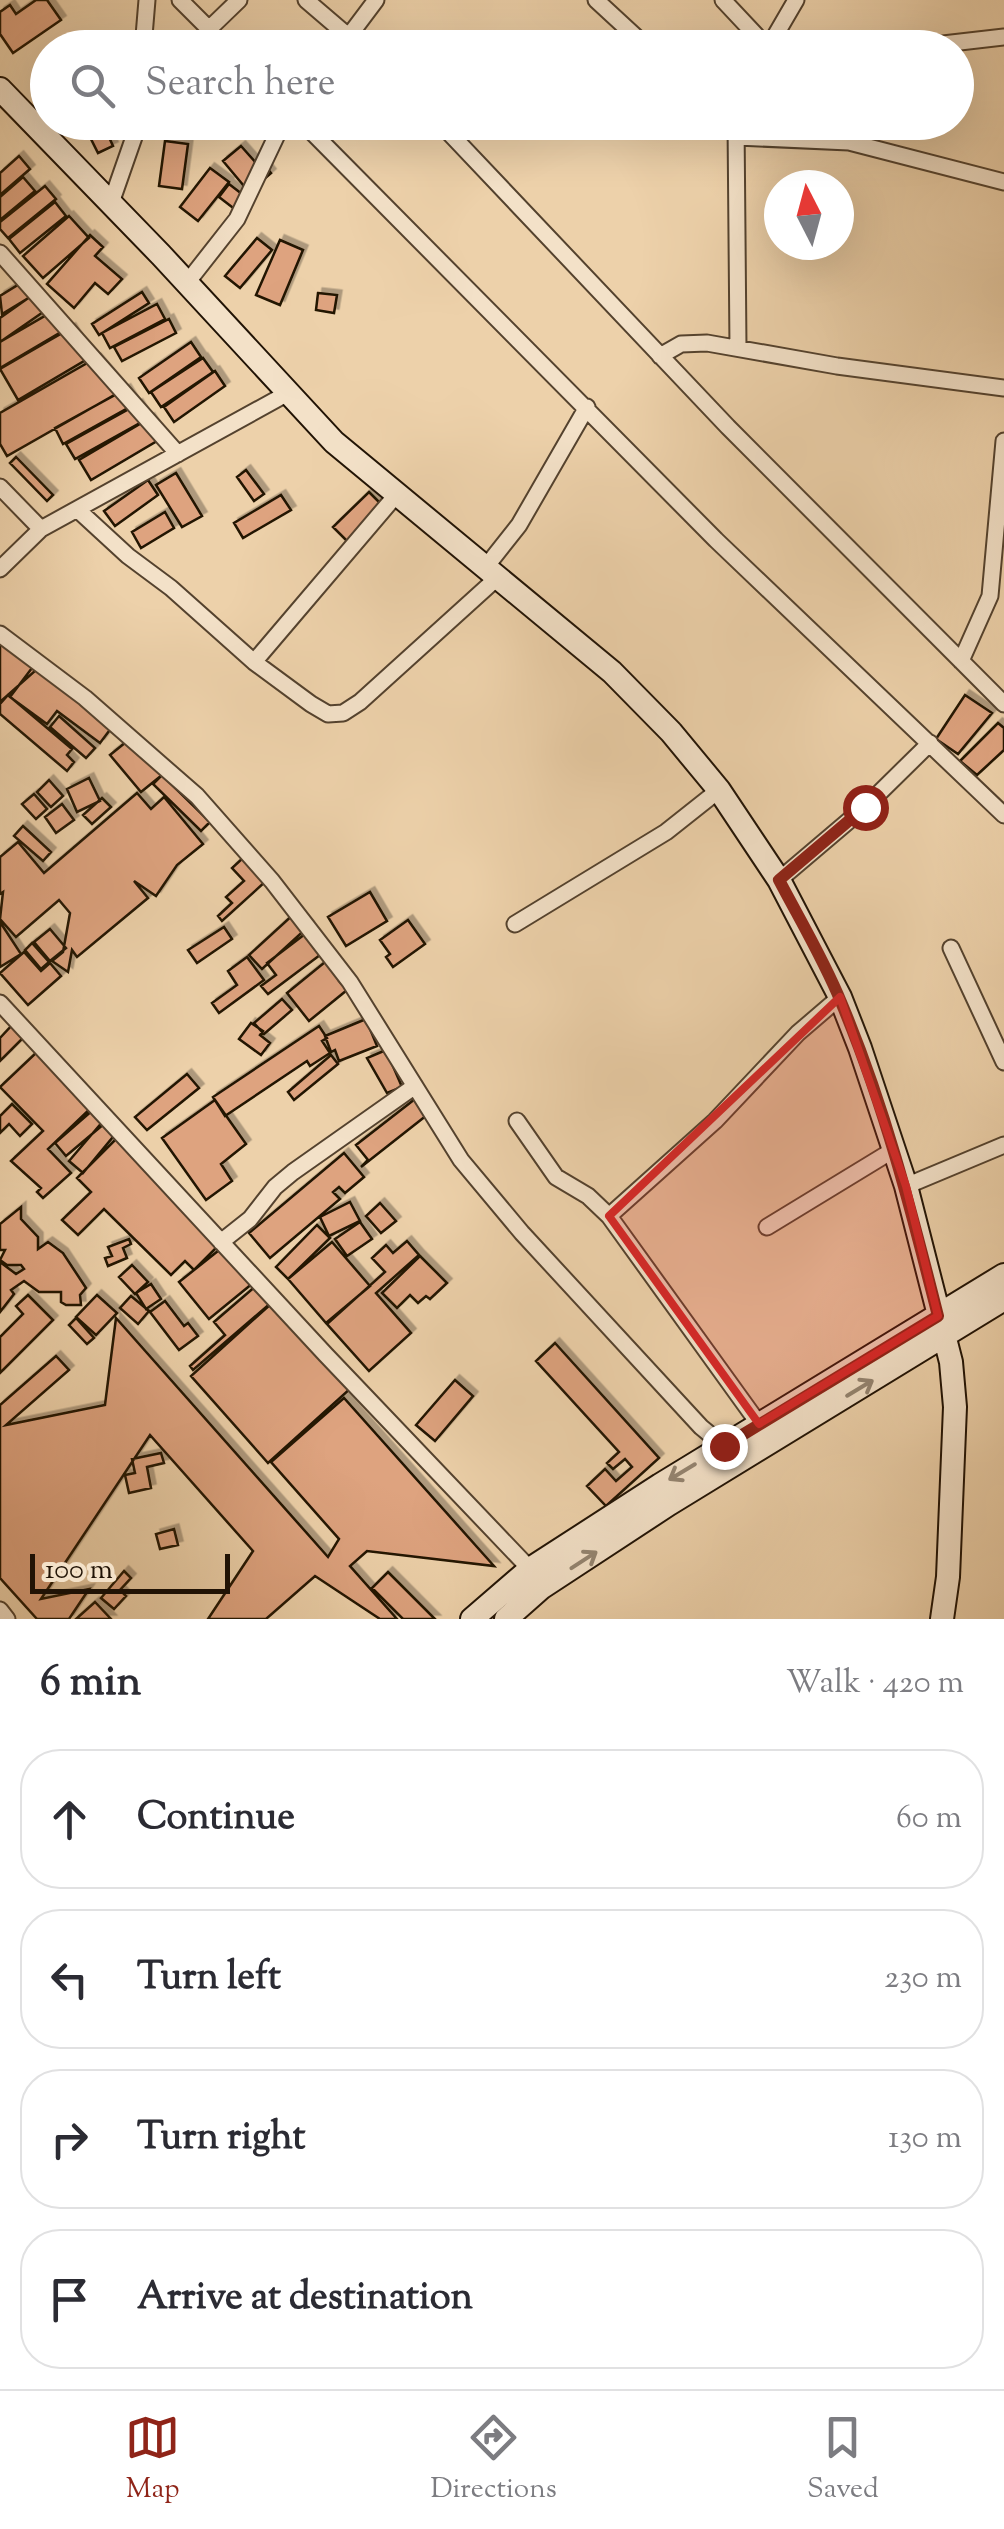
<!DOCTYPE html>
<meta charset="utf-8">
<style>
:root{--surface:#fff;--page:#f7f7f7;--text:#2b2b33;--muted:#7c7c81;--line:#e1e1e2;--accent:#8f2418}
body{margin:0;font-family:"Sorts Mill Goudy",serif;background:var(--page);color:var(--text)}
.compass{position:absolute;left:764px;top:170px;width:90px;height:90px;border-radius:50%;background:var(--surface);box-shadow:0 10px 40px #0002;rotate:354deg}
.scale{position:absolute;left:30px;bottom:25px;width:200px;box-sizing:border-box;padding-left:10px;border:5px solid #211305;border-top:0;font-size:28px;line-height:35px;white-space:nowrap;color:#211305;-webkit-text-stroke:8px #f3e1c8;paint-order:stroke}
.stop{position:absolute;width:30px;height:30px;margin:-22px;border:8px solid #8f2418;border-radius:50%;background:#fff}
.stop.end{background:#8f2418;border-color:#fff;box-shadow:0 2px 10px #0008}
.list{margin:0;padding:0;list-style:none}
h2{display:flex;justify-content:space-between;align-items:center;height:130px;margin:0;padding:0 40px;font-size:42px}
h2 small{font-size:32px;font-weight:400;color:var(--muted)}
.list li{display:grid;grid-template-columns:65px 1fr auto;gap:30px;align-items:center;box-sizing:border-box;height:140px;margin:0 20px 20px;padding:0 20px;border:2px solid var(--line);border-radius:40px}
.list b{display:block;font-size:38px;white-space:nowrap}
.list em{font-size:32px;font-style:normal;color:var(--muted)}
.icon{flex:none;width:55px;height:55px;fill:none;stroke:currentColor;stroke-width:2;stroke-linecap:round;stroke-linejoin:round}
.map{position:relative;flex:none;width:1004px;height:1619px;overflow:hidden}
.search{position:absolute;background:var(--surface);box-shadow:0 10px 40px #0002;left:30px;right:30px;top:30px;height:110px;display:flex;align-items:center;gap:25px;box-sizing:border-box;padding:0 35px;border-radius:55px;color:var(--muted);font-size:38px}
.sheet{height:770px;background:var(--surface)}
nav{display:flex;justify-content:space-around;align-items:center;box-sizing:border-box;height:140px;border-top:2px solid var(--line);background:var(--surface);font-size:28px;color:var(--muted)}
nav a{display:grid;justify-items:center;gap:5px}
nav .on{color:var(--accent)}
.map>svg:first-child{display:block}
</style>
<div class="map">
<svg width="1004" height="1619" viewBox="0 0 1004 1619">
<defs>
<filter id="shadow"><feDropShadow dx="4.5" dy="-4.5" stdDeviation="0" flood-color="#0004"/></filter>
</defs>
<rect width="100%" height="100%" fill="#edd1aa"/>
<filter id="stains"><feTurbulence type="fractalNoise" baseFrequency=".002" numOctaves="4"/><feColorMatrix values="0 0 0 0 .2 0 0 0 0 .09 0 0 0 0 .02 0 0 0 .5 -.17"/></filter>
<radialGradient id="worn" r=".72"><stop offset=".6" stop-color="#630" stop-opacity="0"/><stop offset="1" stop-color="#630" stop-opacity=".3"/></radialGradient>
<path fill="#dea37f" stroke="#211305" stroke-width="2.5" filter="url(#shadow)" d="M36,0h11l14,20 -48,33 -13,-19v-22l10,-7 6,9z
M36,0h11l14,20 -48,33 -13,-19v-22l10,-7 6,9z
M102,122l11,24 -15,7 -12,-24z
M102,122l11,24 -15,7 -12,-24z
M165,141l23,3 -6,45 -23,-3z
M165,141l23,3 -6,45 -23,-3z
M241,146l17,19 4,-3 9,11 -22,19 -26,-31z
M241,146l17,19 4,-3 9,11 -22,19 -26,-31z
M19,156l11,13 -30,26v-22z
M19,156l11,13 -30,26v-22z
M210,168l19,14 -31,39 -18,-14z
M210,168l19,14 -31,39 -18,-14z
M23,177l12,14 -35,29v-23z
M23,177l12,14 -35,29v-23z
M229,184l22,17 -10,13 -22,-17z
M229,184l22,17 -10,13 -22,-17z
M45,186l11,13 -48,39 -8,-9v-7z
M45,186l11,13 -48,39 -8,-9v-7z
M55,202l11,14 -46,37 -11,-14z
M55,202l11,14 -46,37 -11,-14z
M69,216l20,22 -46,40 -20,-22z
M69,216l20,22 -46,40 -20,-22z
M90,235l13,12 -8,9 27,23 -14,15 -13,-11 -21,25 -27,-24z
M90,235l13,12 -8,9 27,23 -14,15 -13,-11 -21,25 -27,-24z
M257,238l15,12 -32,38 -15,-12z
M257,238l15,12 -32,38 -15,-12z
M280,240l23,10 -23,55 -24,-10z
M280,240l23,10 -23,55 -24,-10z
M21,283l9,14 -28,17 -2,-18z
M21,283l9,14 -28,17 -2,-18z
M142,292l7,11 -50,32 -7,-11z
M142,292l7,11 -50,32 -7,-11z
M318,293l19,2 -3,18 -18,-3z
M318,293l19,2 -3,18 -18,-3z
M34,294l12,16 -46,32v-24z
M34,294l12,16 -46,32v-24z
M157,304l8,15 -55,29 -8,-15z
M157,304l8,15 -55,29 -8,-15z
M50,313l11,19 -61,36v-26z
M50,313l11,19 -61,36v-26z
M169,319l7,14 -54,28 -8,-14z
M169,319l7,14 -54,28 -8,-14z
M71,328l18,30 -71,42 -18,-31z
M71,328l18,30 -71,42 -18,-31z
M191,342l10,15 -52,36 -10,-15z
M191,342l10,15 -52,36 -10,-15z
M96,358l27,32 -116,66 -7,-12v-31z
M96,358l27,32 -116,66 -7,-12v-31z
M203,358l10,14 -52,35 -10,-15z
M203,358l10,14 -52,35 -10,-15z
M215,371l10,15 -51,36 -10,-15z
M215,371l10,15 -51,36 -10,-15z
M126,389l9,15 -72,40 -8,-16z
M126,389l9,15 -72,40 -8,-16z
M138,404l9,15 -72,40 -9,-15z
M138,404l9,15 -72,40 -9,-15z
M150,418l12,20 -71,42 -12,-20z
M150,418l12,20 -71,42 -12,-20z
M16,457l37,38 -6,6 -37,-38z
M16,457l37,38 -6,6 -37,-38z
M246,470l18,24 -10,7 -17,-24z
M246,470l18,24 -10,7 -17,-24z
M176,473l26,43 -20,11 -26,-42z
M176,473l26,43 -20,11 -26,-42z
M148,480l10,15 -43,31 -11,-15z
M148,480l10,15 -43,31 -11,-15z
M369,492l17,17 -38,33 -15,-15z
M369,492l17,17 -38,33 -15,-15z
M281,495l10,15 -48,28 -9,-15z
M281,495l10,15 -48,28 -9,-15z
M165,512l9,16 -33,20 -9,-16z
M165,512l9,16 -33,20 -9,-16z
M0,632l35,39 -35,31z
M0,632l35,39 -35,31z
M35,664l80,59 -15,20 -43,-32 -10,13 -37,-27z
M35,664l80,59 -15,20 -43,-32 -10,13 -37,-27z
M8,695l64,54 -5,6 7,7 -7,9 -67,-57v-10z
M8,695l64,54 -5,6 7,7 -7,9 -67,-57v-10z
M965,695l27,18 -34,41 -22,-15z
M59,716l36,32 -9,10 -36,-31z
M59,716l36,32 -9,10 -36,-31z
M998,723l6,5v22l-27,25 -17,-14z
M131,738l31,37 -21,17 -31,-37z
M131,738l31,37 -21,17 -31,-37z
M162,775l48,47 -9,9 -48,-47z
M162,775l48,47 -9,9 -48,-47z
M89,778l11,23 -23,11 -10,-23z
M89,778l11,23 -23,11 -10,-23z
M49,780l14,16 -12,11 -14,-15z
M49,780l14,16 -12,11 -14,-15z
M137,793l14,16 13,-12 39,47 -26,21 -21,31 -22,-15 14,17 -71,59 -5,-7 -4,22 -16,-11 11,-9 7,-39 -11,-13 -43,37 -16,-18 3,-27 -3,2v-37l18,-15 26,31z
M137,793l14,16 13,-12 39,47 -26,21 -21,31 -22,-15 14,17 -71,59 -5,-7 -4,22 -16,-11 11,-9 7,-39 -11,-13 -43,37 -16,-18 3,-27 -3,2v-37l18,-15 26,31z
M34,794l13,15 -11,10 -14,-15z
M34,794l13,15 -11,10 -14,-15z
M102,798l9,9 -19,17 -9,-9z
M102,798l9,9 -19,17 -9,-9z
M62,804l12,16 -18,13 -11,-16z
M62,804l12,16 -18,13 -11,-16z
M23,826l28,26 -8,9 -29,-25z
M23,826l28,26 -8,9 -29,-25z
M244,857l22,24 -44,40 -4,-5 14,-13 -6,-6 18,-16 -12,-13z
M244,857l22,24 -44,40 -4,-5 14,-13 -6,-6 18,-16 -12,-13z
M370,892l17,29 -41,25 -18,-29z
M370,892l17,29 -41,25 -18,-29z
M296,912l13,14 -47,43 -13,-14z
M296,912l13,14 -47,43 -13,-14z
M408,920l17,24 -32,23 -7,-10 4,-3 -10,-14z
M408,920l17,24 -32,23 -7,-10 4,-3 -10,-14z
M0,922l21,32 -21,13z
M0,922l21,32 -21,13z
M224,927l8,12 -35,24 -9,-13z
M224,927l8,12 -35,24 -9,-13z
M50,929l16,19 -16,13 -16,-19z
M50,929l16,19 -16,13 -16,-19z
M309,931l15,21 -56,42 -7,-8 15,-11 -9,-12z
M309,931l15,21 -56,42 -7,-8 15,-11 -9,-12z
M32,943l17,19 -8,7 -16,-19z
M32,943l17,19 -8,7 -16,-19z
M24,952l17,19 9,-8 11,13 -33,29 -28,-32z
M24,952l17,19 9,-8 11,13 -33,29 -28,-32z
M247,957l17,23 -45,33 -7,-10 25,-18 -9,-14z
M247,957l17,23 -45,33 -7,-10 25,-18 -9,-14z
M330,958l14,19 -5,4 8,9 -38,31 -22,-28z
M330,958l14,19 -5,4 8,9 -38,31 -22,-28z
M282,999l10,11 -28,24 -10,-11z
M282,999l10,11 -28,24 -10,-11z
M366,1019l11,27 -38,15 -4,-11 -4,2 -6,-16z
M366,1019l11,27 -38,15 -4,-11 -4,2 -6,-16z
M15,1022l12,12 -27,27v-23z
M15,1022l12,12 -27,27v-23z
M251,1023l12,8 -3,4 10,8 -9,12 -22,-16z
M251,1023l12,8 -3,4 10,8 -9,12 -22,-16z
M319,1026l8,12 -5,3 8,12 -20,13 -3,-5 -82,55 -12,-19z
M319,1026l8,12 -5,3 8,12 -20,13 -3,-5 -82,55 -12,-19z
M386,1050l16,37 -15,6 -20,-35z
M386,1050l16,37 -15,6 -20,-35z
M38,1051l54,56 -44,42 23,24 -28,25 -6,-6 4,-4 -30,-27 32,-30 -43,-44z
M38,1051l54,56 -44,42 23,24 -28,25 -6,-6 4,-4 -30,-27 32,-30 -43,-44z
M331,1055l7,9 -44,36 -6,-8z
M331,1055l7,9 -44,36 -6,-8z
M187,1074l12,14 -52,42 -12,-13z
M187,1074l12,14 -52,42 -12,-13z
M415,1099l12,16 -66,52 7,-7 -12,-15z
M415,1099l12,16 -66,52 7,-7 -12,-15z
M215,1100l31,44 -25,20 11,17 -26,19 -44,-62z
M215,1100l31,44 -25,20 11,17 -26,19 -44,-62z
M12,1104l20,20 -12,12 -11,-12 -9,9v-17z
M12,1104l20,20 -12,12 -11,-12 -9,9v-17z
M94,1109l11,14 -39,33 -11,-13z
M94,1109l11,14 -39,33 -11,-13z
M104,1120l13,12 -34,41 -14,-12z
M104,1120l13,12 -34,41 -14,-12z
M119,1136l100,109 -25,25 -9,-9 -14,14 -67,-66 -26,26 -16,-15 29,-28 -14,-14z
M119,1136l100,109 -25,25 -9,-9 -14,14 -67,-66 -26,26 -16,-15 29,-28 -14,-14z
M344,1153l20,24 -19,16 -6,-6 -6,5 7,7 -70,59 -21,-25z
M344,1153l20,24 -19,16 -6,-6 -6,5 7,7 -70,59 -21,-25z
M350,1202l10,19 -31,15 -9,-19z
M350,1202l10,19 -31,15 -9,-19z
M380,1203l16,18 -15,12 -15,-17z
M380,1203l16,18 -15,12 -15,-17z
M21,1207v12l17,18v12l10,-7 15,11 23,35 -6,7 1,10h-15l-5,-3v-10h-22l-15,-11 -13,9 3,4 -14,18v-50l16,12 8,-5 -3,-4h-14l-7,-5 5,-10h-5v-26z
M21,1207v12l17,18v12l10,-7 15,11 23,35 -6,7 1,10h-15l-5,-3v-10h-22l-15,-11 -13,9 3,4 -14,18v-50l16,12 8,-5 -3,-4h-14l-7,-5 5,-10h-5v-26z
M360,1222l12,17 -25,17 -12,-17z
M360,1222l12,17 -25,17 -12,-17z
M317,1225l13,13 -42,41 -12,-12z
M317,1225l13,13 -42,41 -12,-12z
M129,1239l2,5 -8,4 4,10 -19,8 -3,-8 7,-2 -4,-9z
M129,1239l2,5 -8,4 4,10 -19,8 -3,-8 7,-2 -4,-9z
M407,1241l12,14 -43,38 35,40 -42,38 -42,-47 58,-52 -13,-14 14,-13 7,8z
M407,1241l12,14 -43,38 35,40 -42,38 -42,-47 58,-52 -13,-14 14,-13 7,8z
M332,1242l38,44 -44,37 -38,-44z
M332,1242l38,44 -44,37 -38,-44z
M223,1247l30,36 -44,36 -30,-37z
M223,1247l30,36 -44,36 -30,-37z
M420,1256l27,27 -17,16 -4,-3 -8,7 -8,-8 -13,13 -15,-15z
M420,1256l27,27 -17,16 -4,-3 -8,7 -8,-8 -13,13 -15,-15z
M132,1265l16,17 -13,12 -16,-17z
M132,1265l16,17 -13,12 -16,-17z
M151,1284l10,15 -15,10 -10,-16z
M151,1284l10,15 -15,10 -10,-16z
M257,1285l15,17 -79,68 -3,-4 35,-31 -11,-13z
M257,1285l15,17 -79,68 -3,-4 35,-31 -11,-13z
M28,1295l25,25 -53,53v-36l23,-23 -7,-8z
M28,1295l25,25 -53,53v-36l23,-23 -7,-8z
M97,1295l20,18 -21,22 -20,-18z
M97,1295l20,18 -21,22 -20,-18z
M131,1296l18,15 -11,13 -18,-16z
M131,1296l18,15 -11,13 -18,-16z
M165,1301l19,25 4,-3 10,13 -19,14 -29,-38z
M165,1301l19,25 4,-3 10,13 -19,14 -29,-38z
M272,1303l79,85 -83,75 -77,-87z
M272,1303l79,85 -83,75 -77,-87z
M76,1318l18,20 -7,6 -18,-19z
M76,1318l18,20 -7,6 -18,-19z
M116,1318l212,239 11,-18 -68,-77 73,-64 150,168 -127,-15 -17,15 47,53h-17l-65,-43 -49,43h-58l45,-68 -103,-116 -109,164 48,-10 -20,30h-32l-37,-41v-173l56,-49 13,14 -63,55 99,-20z
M116,1318l212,239 11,-18 -68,-77 73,-64 150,168 -127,-15 -17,15 47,53h-17l-65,-43 -49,43h-58l45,-68 -103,-116 -109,164 48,-10 -20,30h-32l-37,-41v-173l56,-49 13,14 -63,55 99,-20z
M555,1343l104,115 -53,48 -19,-20 18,-17 11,12 16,-14 -7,-8 -12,10 -6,-6 12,-11 -83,-91z
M455,1380l18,16 -38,45 -19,-16z
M455,1380l18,16 -38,45 -19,-16z
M161,1453l3,10 -17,4 4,21 -22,5 -4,-18 10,-2 -3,-14z
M161,1453l3,10 -17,4 4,21 -22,5 -4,-18 10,-2 -3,-14z
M174,1529l4,16 -18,4 -4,-15z
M174,1529l4,16 -18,4 -4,-15z
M124,1571l7,7 -11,12 6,6 -12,13 -13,-11z
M124,1571l7,7 -11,12 6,6 -12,13 -13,-11z
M388,1572l47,47h-32l-31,-31z
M388,1572l47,47h-32l-31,-31z
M95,1602l16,17h-35z
M95,1602l16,17h-35z"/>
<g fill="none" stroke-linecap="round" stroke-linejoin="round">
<g stroke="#54422e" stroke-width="19">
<path id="street" d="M180,0l48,48
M306,0l56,48
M596,0l52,48
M723,0l45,48 28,-48
M209,29l30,-29
M349,36l27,-36
M143,48l4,-48
M908,48l96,-11
M302,122l414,418 288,275
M439,122l289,305 276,277
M736,122l2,226
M737,137l112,5 155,40
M111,203l23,-66 2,-15
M0,253l178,201
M186,284l51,-65 46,-97
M660,356l21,-12 26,-1 130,23 167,22
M0,487l41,42
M78,510l50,46 43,32 83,74 57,42 17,10 15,-1 17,-11 137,-124
M485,568l34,-43 68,-118
M0,569l41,-40 247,-136
M0,634l85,64 112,98 75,85 78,101 111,178 61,73 179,194 23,19
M961,661l29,-65 14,-155
M254,662l143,-168
M779,880l86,-73 65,-64
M515,924l151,-92 53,-42
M951,948l53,114
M0,1003l326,352 204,214
M517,1121l39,56 32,19 21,20 150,208
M906,1186l98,-41
M609,1216l106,-95 83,-88 42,-36
M767,1227l128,-78
M221,1242l29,-23 25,-32 18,-15 122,-86
M0,1610l7,9"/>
</g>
<g stroke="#211305" stroke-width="26">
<path id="secondary" d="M0,89l161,166 173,187 278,230 59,60 48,58 60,90 61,117 20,51 46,138 45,176 4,45 -7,170 -6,42
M472,1619l58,-50 130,-84 344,-210
M506,1619l35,-31 128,-84 335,-205"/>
</g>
<use href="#street" stroke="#f3e1c8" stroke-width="15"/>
<use href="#secondary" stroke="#f3e1c8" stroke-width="22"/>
</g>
<defs><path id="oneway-shaft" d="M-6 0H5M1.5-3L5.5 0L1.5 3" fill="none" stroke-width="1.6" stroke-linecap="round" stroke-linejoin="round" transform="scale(2.5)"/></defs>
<g stroke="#948470">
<use href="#oneway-shaft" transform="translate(860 1388) rotate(-31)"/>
<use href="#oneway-shaft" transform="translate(682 1472) rotate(149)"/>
<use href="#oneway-shaft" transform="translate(584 1560) rotate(-33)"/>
</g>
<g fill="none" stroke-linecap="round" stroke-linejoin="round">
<path stroke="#8f2418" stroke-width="12" d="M724,1446l214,-130c-27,-107 -54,-212 -97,-314 -17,-42 -41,-82 -62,-122l86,-73"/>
</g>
<path fill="#d62828" fill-opacity="0.2" stroke="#d62828" stroke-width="8" stroke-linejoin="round" d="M840,997l66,189 32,130 -179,108 -150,-208z"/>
<rect width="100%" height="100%" filter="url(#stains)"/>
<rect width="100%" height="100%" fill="url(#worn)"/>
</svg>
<svg class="compass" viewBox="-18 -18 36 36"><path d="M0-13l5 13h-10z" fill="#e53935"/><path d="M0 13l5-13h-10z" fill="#7c7c81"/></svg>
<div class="scale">100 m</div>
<div class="stop" style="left:865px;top:807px"></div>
<div class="stop end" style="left:724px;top:1446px"></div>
<div class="search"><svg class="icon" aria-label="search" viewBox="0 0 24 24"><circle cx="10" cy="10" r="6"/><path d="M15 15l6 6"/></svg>Search here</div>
</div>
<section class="sheet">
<h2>6 min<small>Walk · 420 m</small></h2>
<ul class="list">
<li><svg class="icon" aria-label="ahead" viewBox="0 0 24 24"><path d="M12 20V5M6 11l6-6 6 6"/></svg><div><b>Continue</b></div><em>60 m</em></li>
<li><svg class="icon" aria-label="left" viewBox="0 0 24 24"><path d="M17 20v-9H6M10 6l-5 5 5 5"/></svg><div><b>Turn left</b></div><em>230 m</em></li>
<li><svg class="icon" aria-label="right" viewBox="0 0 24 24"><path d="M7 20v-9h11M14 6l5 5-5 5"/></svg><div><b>Turn right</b></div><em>130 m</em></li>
<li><svg class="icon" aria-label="arrive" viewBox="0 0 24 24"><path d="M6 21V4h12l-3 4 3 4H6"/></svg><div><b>Arrive at destination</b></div></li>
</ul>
</section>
<nav>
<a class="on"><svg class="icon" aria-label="map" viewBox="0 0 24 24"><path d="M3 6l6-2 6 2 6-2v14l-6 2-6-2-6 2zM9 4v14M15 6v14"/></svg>Map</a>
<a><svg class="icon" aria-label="directions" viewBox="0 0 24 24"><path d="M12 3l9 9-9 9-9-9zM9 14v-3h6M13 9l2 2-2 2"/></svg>Directions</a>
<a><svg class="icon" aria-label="saved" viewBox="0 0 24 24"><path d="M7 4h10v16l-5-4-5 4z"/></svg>Saved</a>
</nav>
